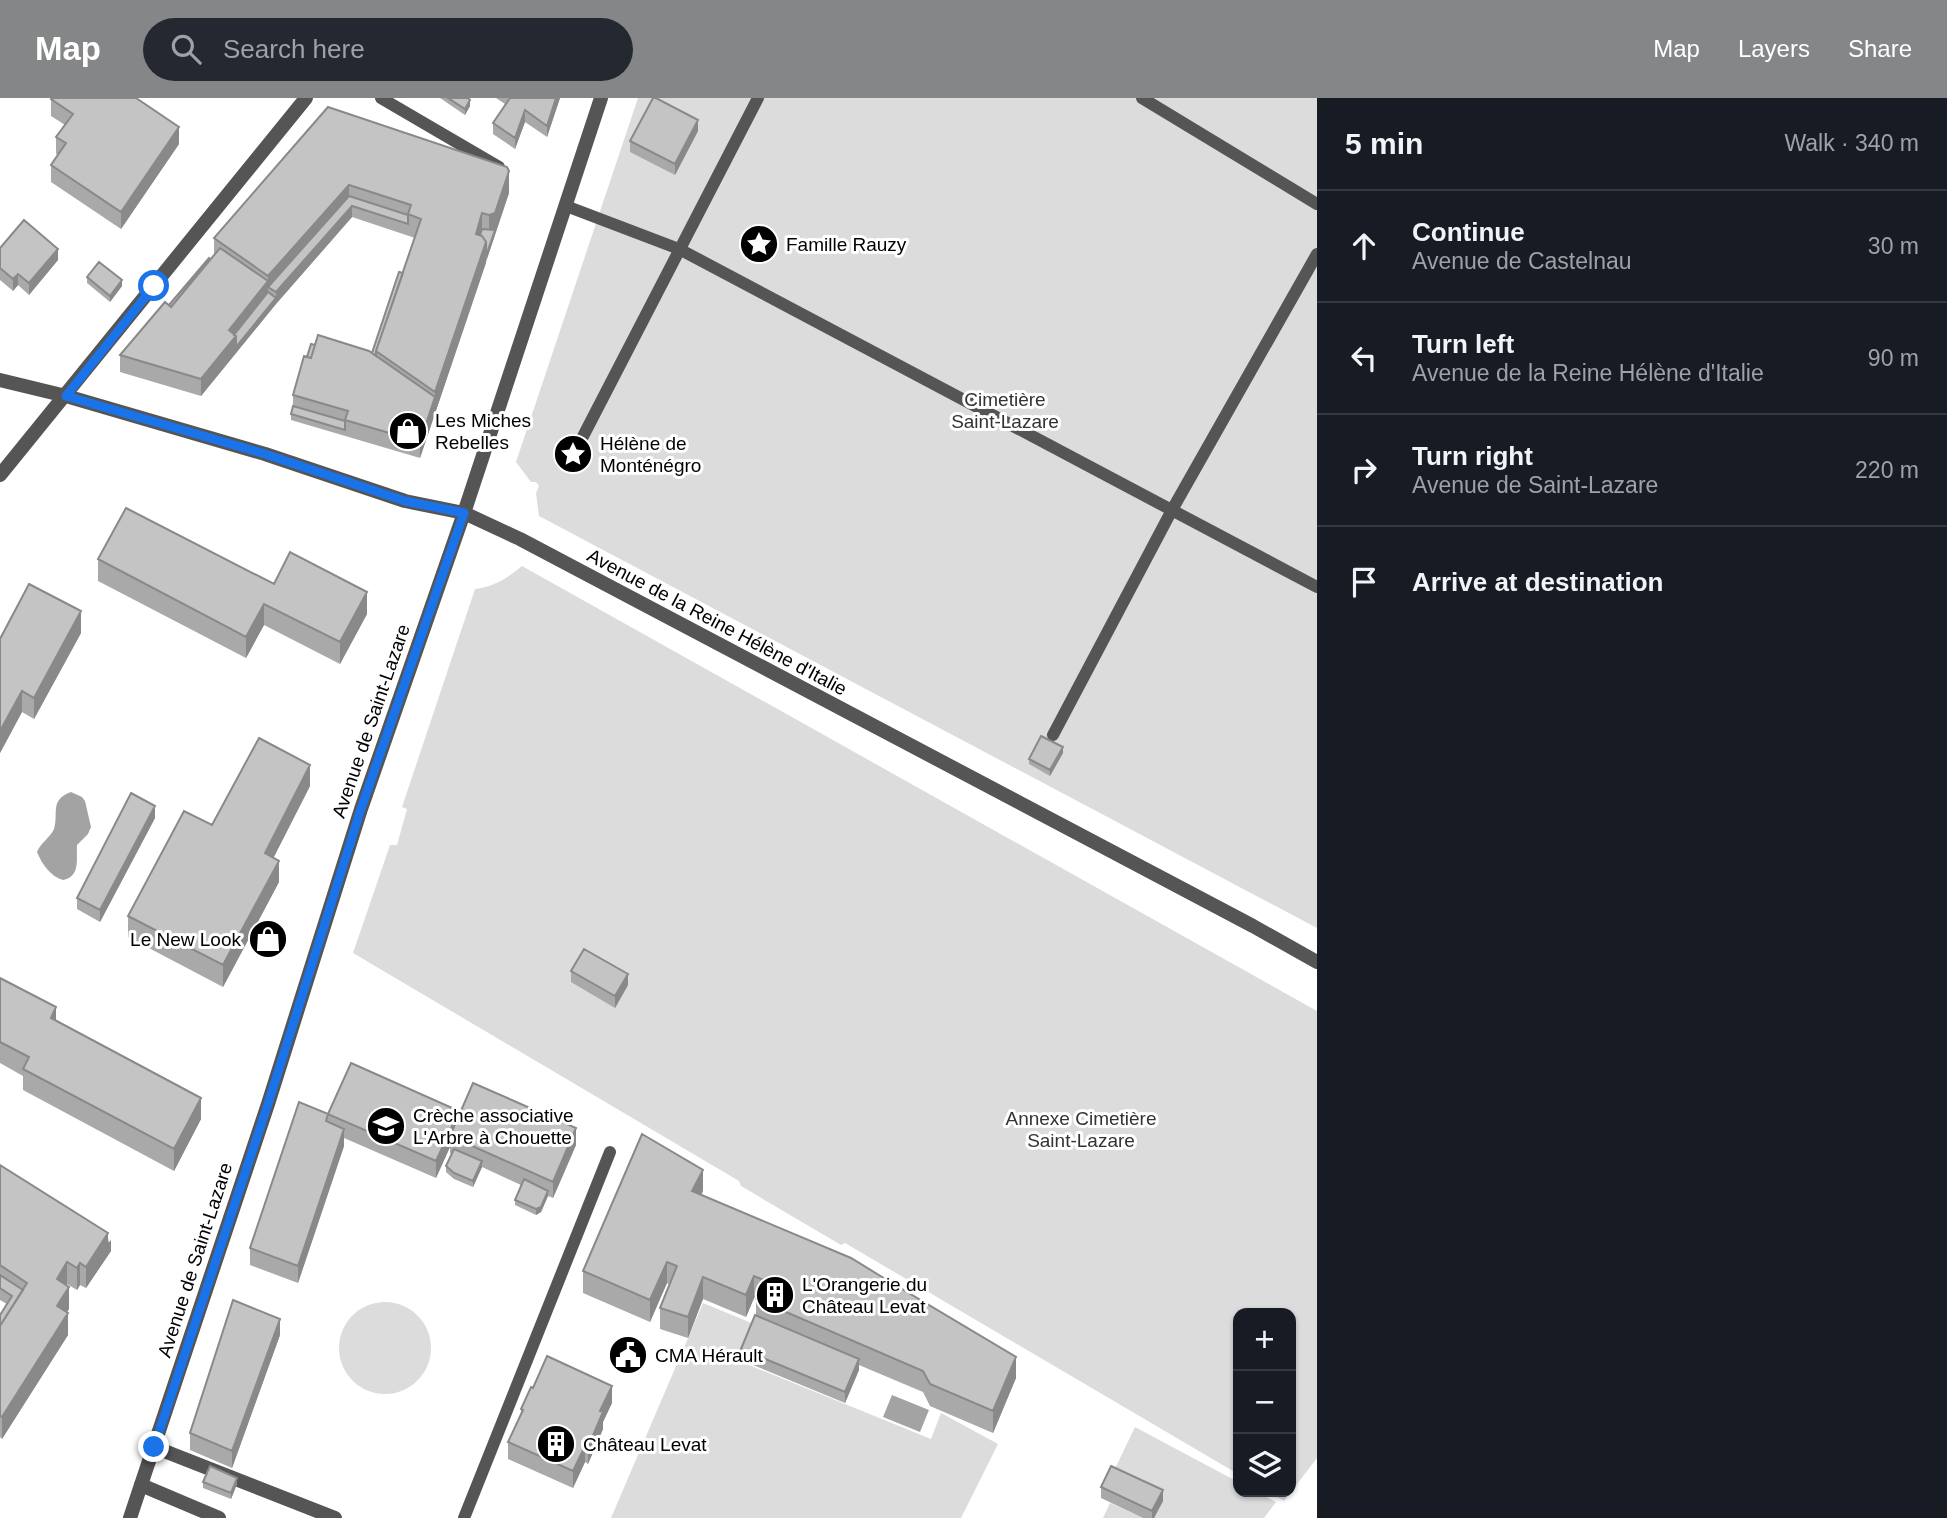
<!DOCTYPE html>
<meta charset="utf-8">
<style>
:root{--surface:#171b24;--page:#242831;--text:#f1f3f6;--muted:#9ea1a6;--line:#363941;--accent:#858687}
body{margin:0;font-family:Helvetica,sans-serif;background:var(--page);color:var(--text)}
.controls{position:absolute;right:21px;bottom:21px;display:grid;overflow:hidden;border-radius:14px;box-shadow:0 2px 5px #0004}
.controls button{width:63px;height:63px;display:grid;place-items:center;padding:0;border:0;border-bottom:2px solid var(--line);background:var(--surface);color:var(--text);font:35px sans-serif}
.stop{position:absolute;width:21px;height:21px;margin:-16px;border:5px solid #1a73e8;border-radius:50%;background:#fff}
.stop.end{background:#1a73e8;border-color:#fff;box-shadow:0 2px 7px #0008}
.list{margin:0;padding:0;list-style:none}
h2{display:flex;justify-content:space-between;align-items:center;height:91px;margin:0;padding:0 28px;font-size:30px}
h2 small{font-size:23px;font-weight:400;color:var(--muted)}
.list li{display:grid;grid-template-columns:46px 1fr auto;gap:21px;align-items:center;box-sizing:border-box;height:112px;padding:0 28px;border-top:2px solid var(--line)}
.list b{display:block;font-size:26px;white-space:nowrap}
.list p{margin:0;font-size:23px;white-space:nowrap;color:var(--muted)}
.list em{font-size:23px;font-style:normal;color:var(--muted)}
.icon{flex:none;width:38px;height:38px;fill:none;stroke:currentColor;stroke-width:2;stroke-linecap:round;stroke-linejoin:round}
.map{position:relative;flex:none;width:1317px;height:1420px;overflow:hidden}
header{display:flex;align-items:center;gap:42px;box-sizing:border-box;height:98px;padding:0 35px;background:var(--accent);color:#fff}
header strong{font-size:33px}
nav{display:flex;gap:38px;margin-inline-start:auto;font-size:24px}
.search{width:490px;height:63px;background:var(--page);display:flex;align-items:center;gap:18px;box-sizing:border-box;padding:0 24px;border-radius:38px;color:var(--muted);font-size:26px}
main{display:flex}
aside{flex:1;background:var(--surface)}
.map>svg:first-child{display:block}
</style>
<header>
<strong>Map</strong>
<div class="search"><svg class="icon" aria-label="search" viewBox="0 0 24 24"><circle cx="10" cy="10" r="6"/><path d="M15 15l6 6"/></svg>Search here</div>
<nav><a>Map</a><a>Layers</a><a>Share</a></nav>
</header>
<main>
<div class="map">
<svg width="1317" height="1420" viewBox="0 0 1317 1420">
<rect width="100%" height="100%" fill="#fff"/>
<path fill="#dcdcdc" d="M638,0h679v830l-778,-412 -3,-23 3,-7 -3,-4h-5l-15,-20z
M522,468l795,445v447l-33,43 -16,-9h23v-179h-53v161l-393,-231 -4,2 -100,-59 -2,-5 -386,-228 37,-108h7l10,-36 -5,-2 73,-218c20,-3 31,-10 47,-23z
M339 1250a46 46 0 1 1 92 0a46 46 0 1 1-92 0Z
M703,1205l51,21 -15,37 192,78 10,-26 57,31 -37,74h-350z
M1135,1329l103,55v10h19l19,10 -12,16h-110l8,-17 -51,-24z
M1110,1405l33,15h-40z"/>
<path fill="#a3a3a3" d="M71,694l11,5 3,4 6,26 -3,7 -11,11c-1,14 4,31 -14,35 -13,-4 -21,-16 -26,-28 4,-10 13,-14 17,-23 5,-16 -5,-29 17,-37z
M892,1297l37,15 -9,22 -37,-15z"/>
<g fill="none" stroke-linecap="round" stroke-linejoin="round">
<path stroke="#555" stroke-width="12" d="M381,0l118,69
M1142,0l175,106
M566,108l113,43 638,338
M577,350l181,-350
M1053,637l119,-225 145,-256
M464,1420l146,-366"/>
<path stroke="#555" stroke-width="14" d="M154,1349l181,71"/>
<path stroke="#555" stroke-width="14" d="M0,282l66,16
M0,377l306,-377
M141,1387l78,33"/>
<path stroke="#555" stroke-width="14" d="M66,298l199,58 140,47 59,12 56,26 733,387 64,36
M130,1420l138,-414 93,-295 103,-296 137,-415"/>
</g>
<path fill="#a9a9a9" d="M440,0h28l2,8 -5,9z
M496,0h64l-13,39 -22,-15 -10,27 -22,-15v-11l12,-19z
M51,1l128,45 -58,85 -70,-47v-17l7,-10 -2,-1v-17l9,-12 -14,-9z
M328,9l181,86 -89,265 -129,-38v-6l2,-8v-11l14,-38 65,-4 31,-80 12,-35 -63,-21 -76,87 -75,92 -81,-24v-17l49,-50 45,-50v-17z
M698,33l-23,44 -45,-23v-11z
M0,150l58,12 -29,35 -11,-10 -5,6 -13,-11z
M87,179l35,9 -12,16 -23,-19z
M98,461l176,25 93,30 -27,50 -76,-39 -18,33 -148,-77z
M81,535l-47,86 -12,-7 -22,41v-114z
M1063,655l-13,23 -21,-12v-5z
M310,688l-36,71 5,25 -56,105 -95,-50v-21l84,-91z
M155,720l-55,104 -23,-13v-11z
M571,873l57,14 -13,23 -44,-26z
M0,880l56,43 145,98 -27,52 -151,-81v-14l-23,-13z
M328,1016l131,1 117,30 -23,53 -5,-2 -7,16 -5,3 -21,-10v-5l6,-15 -39,-18 -9,20 -19,-8 -8,-7v-6l6,-12 -2,-1v-6l-14,31 -92,-40v8l-46,137 -48,-18v-17z
M0,1067l108,73 3,13 -25,37 -6,-3 -3,5 -10,-6 -1,2 3,23 -2,3 1,23 -66,104 -2,-2v-122l7,-11 -7,-4z
M703,1093l-2,4 186,89 129,94 -23,55 -63,-27 -7,-14 -64,-27v5l-14,33 -104,-43v-11l15,-33v-18h-2l-8,19 -43,-18 -15,39 -28,-9v-21l10,-23 -3,-2 -17,39 -67,-29v-22z
M280,1237l-48,133 -42,-18v-17z
M612,1305l-9,19v7l-15,35 -3,-2 -12,26 -65,-29v-17l13,-27v-6z
M203,1384l34,2 -6,15 -28,-11z
M1101,1389l62,14 -9,17h-11l-42,-20z"/>
<path fill="#898989" d="M556,0h4l-13,39v-11z
M470,2v6l-5,9v-6z
M525,12v12l-10,27v-11z
M698,22v11l-23,44v-11z
M179,29v17l-58,85v-17z
M509,73v22l-23,69 3,-25v-22z
M349,87v22l-81,80v11h8v-6l76,-86v11l-76,87 -75,92v-17l28,-49 39,-49v-5z
M482,115v22l-6,-1z
M486,144v21l-66,195v-16l15,-45v-5z
M58,151v11l-29,35v-12z
M18,176v11l-5,6v-12z
M122,182v6l-12,16v-6z
M367,494v22l-27,50v-22z
M264,506v21l-18,33v-21z
M81,513v22l-47,86v-21z
M22,593v21l-22,41v-22z
M1063,649v6l-13,23v-6z
M310,667v21l-45,88v-21z
M155,708v12l-55,104v-12z
M279,763v21l-56,105v-22z
M628,876v11l-13,23v-12z
M56,909v22l-5,-11z
M201,1000v21l-27,52v-22z
M459,1013v16l-9,9v11l-14,31v-17z
M576,1030v17l-23,53v-16z
M344,1031v17l-46,137v-17z
M482,1063v6l-9,20v-6z
M703,1072v21l-11,21v-21z
M548,1093v5l-7,16 -5,3v-6z
M108,1135v10l3,-3v11l-25,37v-21z
M67,1164v22l-10,17v-22z
M667,1164v21l-17,39v-22z
M80,1165v22l-3,5v-22z
M754,1178v22l-8,19v-22z
M703,1179v22l-15,39v-21z
M69,1189v22l-12,19v-22z
M68,1215v22l-66,104v-22z
M280,1221v16l-48,133v-17z
M1016,1259v21l-23,55v-22z
M859,1261v11l-14,33v-11z
M612,1288v17l-9,19v7l-15,35v-17l12,-36z
M585,1348v16l-12,26v-17z
M237,1380v6l-6,15v-6z
M1163,1392v11l-9,17h-2v-7z"/>
<path fill="#c4c4c4" stroke="#898989" stroke-width="2" d="M52,0h84l43,29 -58,85 -70,-47 15,-22 -10,-6 17,-23 -22,-15z
M448,0h20l2,2 -5,9z
M510,0h46l-9,28 -22,-16 -10,28 -22,-15z
M653,0h3l42,22 -23,44 -45,-23z
M328,9l179,60 2,4 -14,42 -6,2 -7,-2 -6,21 6,2 4,6 -51,150 -59,-41 45,-132 -13,-5 3,-9 -62,-20 -81,91 -54,-38z
M349,98l59,19v9l-56,-18 -76,86 -8,-5z
M24,122l34,29 -29,34 -11,-9 -5,5 -13,-11v-20z
M482,131l13,1 -9,26v-14l-4,-6 -2,-1z
M220,150l48,33 -39,49 7,6 -35,43 -81,-24 45,-53 6,5z
M209,160l1,1 -39,48 -2,-2z
M99,164l23,18 -12,16 -23,-19z
M399,174l4,1 -27,78v5l-4,-3z
M268,194l8,6 -40,49v-11l-2,-1z
M318,237l51,16 66,46 -15,45 -75,-22 3,-9 -55,-16 11,-39 7,2z
M311,246l4,1 -4,13 -4,-1z
M293,308l52,15v9l-54,-16z
M126,410l148,76 16,-32 77,40 -27,50 -76,-38 -18,33 -148,-78z
M29,486l52,27 -47,87 -12,-7 -22,40v-92z
M1041,638l22,11 -13,23 -21,-11z
M259,640l51,27 -45,88 14,8 -56,104 -95,-49 56,-105 28,14z
M131,695l24,13 -55,104 -23,-12z
M584,851l44,25 -13,22 -44,-25z
M0,880l56,29 -5,11 150,80 -27,51 -151,-80 6,-12 -29,-15z
M351,965l108,48 -23,50 -108,-47 -2,7 18,8 -46,137 -48,-18 49,-146 29,12z
M473,985l103,45 -23,54 -103,-46z
M642,1036l61,36 -11,21 159,67 36,22 -2,4 12,4v-2l119,71 -23,54 -63,-27 -7,-13 -167,-72 8,-19 -10,-4 -8,19 -43,-18 -15,40 -28,-9 17,-42 -10,-4 -17,38 -67,-29z
M454,1051l28,12 -9,20 -19,-8 -8,-7z
M0,1067l108,68 -22,34 -6,-4 -3,5 -10,-6 -10,17 12,8 -12,19 11,7 -66,104 -2,-1v-90l27,-43 -27,-18z
M524,1081l24,12 -7,16 -5,2 -21,-9z
M0,1177l23,15 -23,36v-11l12,-19 -12,-8z
M233,1202l47,19 -48,132 -42,-18z
M755,1217l104,44 -14,33 -104,-43z
M547,1258l65,30 -12,25 3,1 -15,35 -3,-1 -12,25 -65,-29 15,-32 -2,-1 10,-22 2,1z
M210,1368l27,12 -6,15 -28,-11z
M1111,1368l52,24 -11,21 -51,-24z"/>
<g fill="none" stroke-linecap="round" stroke-linejoin="round">
<path stroke="#1a73e8" stroke-width="9" d="M154,188l-88,110 199,58 140,47 59,12 -103,296 -93,295 -114,343"/>
</g>
<defs>
<g id="sight-disc" transform="scale(2.0125)"><circle r="9.5" fill="#000" stroke="#fff"/><path d="M0-6L1.8-2.2L6-1.7L2.9 1.2L3.7 5.4L0 3.3L-3.7 5.4L-2.9 1.2L-6-1.7L-1.8-2.2Z" fill="#fff"/></g>
<g id="shop-disc" transform="scale(2.0125)"><circle r="9.5" fill="#000" stroke="#fff"/><path d="M-5-2.5h2.3a2.7 3.5 0 0 1 5.4 0H5L5.5 6h-11ZM-1.5-2.5h3a1.5 2.3 0 0 0-3 0Z" fill="#fff"/></g>
<g id="school-disc" transform="scale(2.0125)"><circle r="9.5" fill="#000" stroke="#fff"/><path d="M0-5L7-2L0 1L-7-2ZM-4 1L0 2.5L4 1V4Q0 6-4 4Z" fill="#fff"/></g>
<g id="building-disc" transform="scale(2.0125)"><circle r="9.5" fill="#000" stroke="#fff"/><path d="M-4-6H4V6H1V3H-1V6H-4ZM-2.5-4.3h1.7v1.8h-1.7ZM.8-4.3h1.7v1.8H.8ZM-2.5-1h1.7V.8h-1.7ZM.8-1h1.7V.8H.8Z" fill="#fff"/></g>
<g id="civic-disc" transform="scale(2.0125)"><circle r="9.5" fill="#000" stroke="#fff"/><path d="M-.6-6.5H3V-4.5H.6V-3L4-1V1h2V6H-6V1h2V-1L-.6-3ZM-1.2 2.5V6h2.4V2.5Z" fill="#fff"/></g>
</defs>
<g fill-rule="evenodd">
<use href="#sight-disc" x="759" y="146"/>
<use href="#shop-disc" x="408" y="333"/>
<use href="#sight-disc" x="573" y="356"/>
<use href="#shop-disc" x="268" y="841"/>
<use href="#school-disc" x="386" y="1028"/>
<use href="#building-disc" x="775" y="1197"/>
<use href="#civic-disc" x="628" y="1257"/>
<use href="#building-disc" x="556" y="1346"/>
</g>
<g text-anchor="middle" dominant-baseline="central" stroke-width="6" stroke-linejoin="round" paint-order="stroke">
<g font-size="19" fill="#000" stroke="#fff" text-anchor="start">
<text x="786" y="146">Famille Rauzy</text>
<text x="435" y="322">Les Miches<tspan x="435" dy="22">Rebelles</tspan></text>
<text x="600" y="345">Hélène de<tspan x="600" dy="22">Monténégro</tspan></text>
<text x="241" y="841" text-anchor="end">Le New Look</text>
<text x="413" y="1017">Crèche associative<tspan x="413" dy="22">L'Arbre à Chouette</tspan></text>
<text x="802" y="1186">L'Orangerie du<tspan x="802" dy="22">Château Levat</tspan></text>
<text x="655" y="1257">CMA Hérault</text>
<text x="583" y="1346">Château Levat</text>
</g>
<g font-size="19" fill="#333" stroke="#fff">
<text x="1005" y="301">Cimetière<tspan x="1005" dy="22">Saint-Lazare</tspan></text>
<text x="1081" y="1020">Annexe Cimetière<tspan x="1081" dy="22">Saint-Lazare</tspan></text>
</g>
<g font-size="19" fill="#000" stroke="#fff">
<text transform="translate(717 524) rotate(28)">Avenue de la Reine Hélène d'Italie</text>
<text transform="translate(371 623) rotate(-71)">Avenue de Saint-Lazare</text>
<text transform="translate(195 1162) rotate(-72)">Avenue de Saint-Lazare</text>
</g>
</g>
</svg>
<div class="controls">
<button>+</button>
<button>−</button>
<button><svg class="icon" aria-label="layers" viewBox="0 0 24 24"><path d="M12 4l9 5-9 5-9-5zM3 14l9 5 9-5"/></svg></button>
</div>
<div class="stop" style="left:154px;top:188px"></div>
<div class="stop end" style="left:154px;top:1349px"></div>
</div>
<aside>
<h2>5 min<small>Walk · 340 m</small></h2>
<ul class="list">
<li><svg class="icon" aria-label="ahead" viewBox="0 0 24 24"><path d="M12 20V5M6 11l6-6 6 6"/></svg><div><b>Continue</b><p>Avenue de Castelnau</p></div><em>30 m</em></li>
<li><svg class="icon" aria-label="left" viewBox="0 0 24 24"><path d="M17 20v-9H6M10 6l-5 5 5 5"/></svg><div><b>Turn left</b><p>Avenue de la Reine Hélène d'Italie</p></div><em>90 m</em></li>
<li><svg class="icon" aria-label="right" viewBox="0 0 24 24"><path d="M7 20v-9h11M14 6l5 5-5 5"/></svg><div><b>Turn right</b><p>Avenue de Saint-Lazare</p></div><em>220 m</em></li>
<li><svg class="icon" aria-label="arrive" viewBox="0 0 24 24"><path d="M6 21V4h12l-3 4 3 4H6"/></svg><div><b>Arrive at destination</b></div></li>
</ul>
</aside>
</main>
